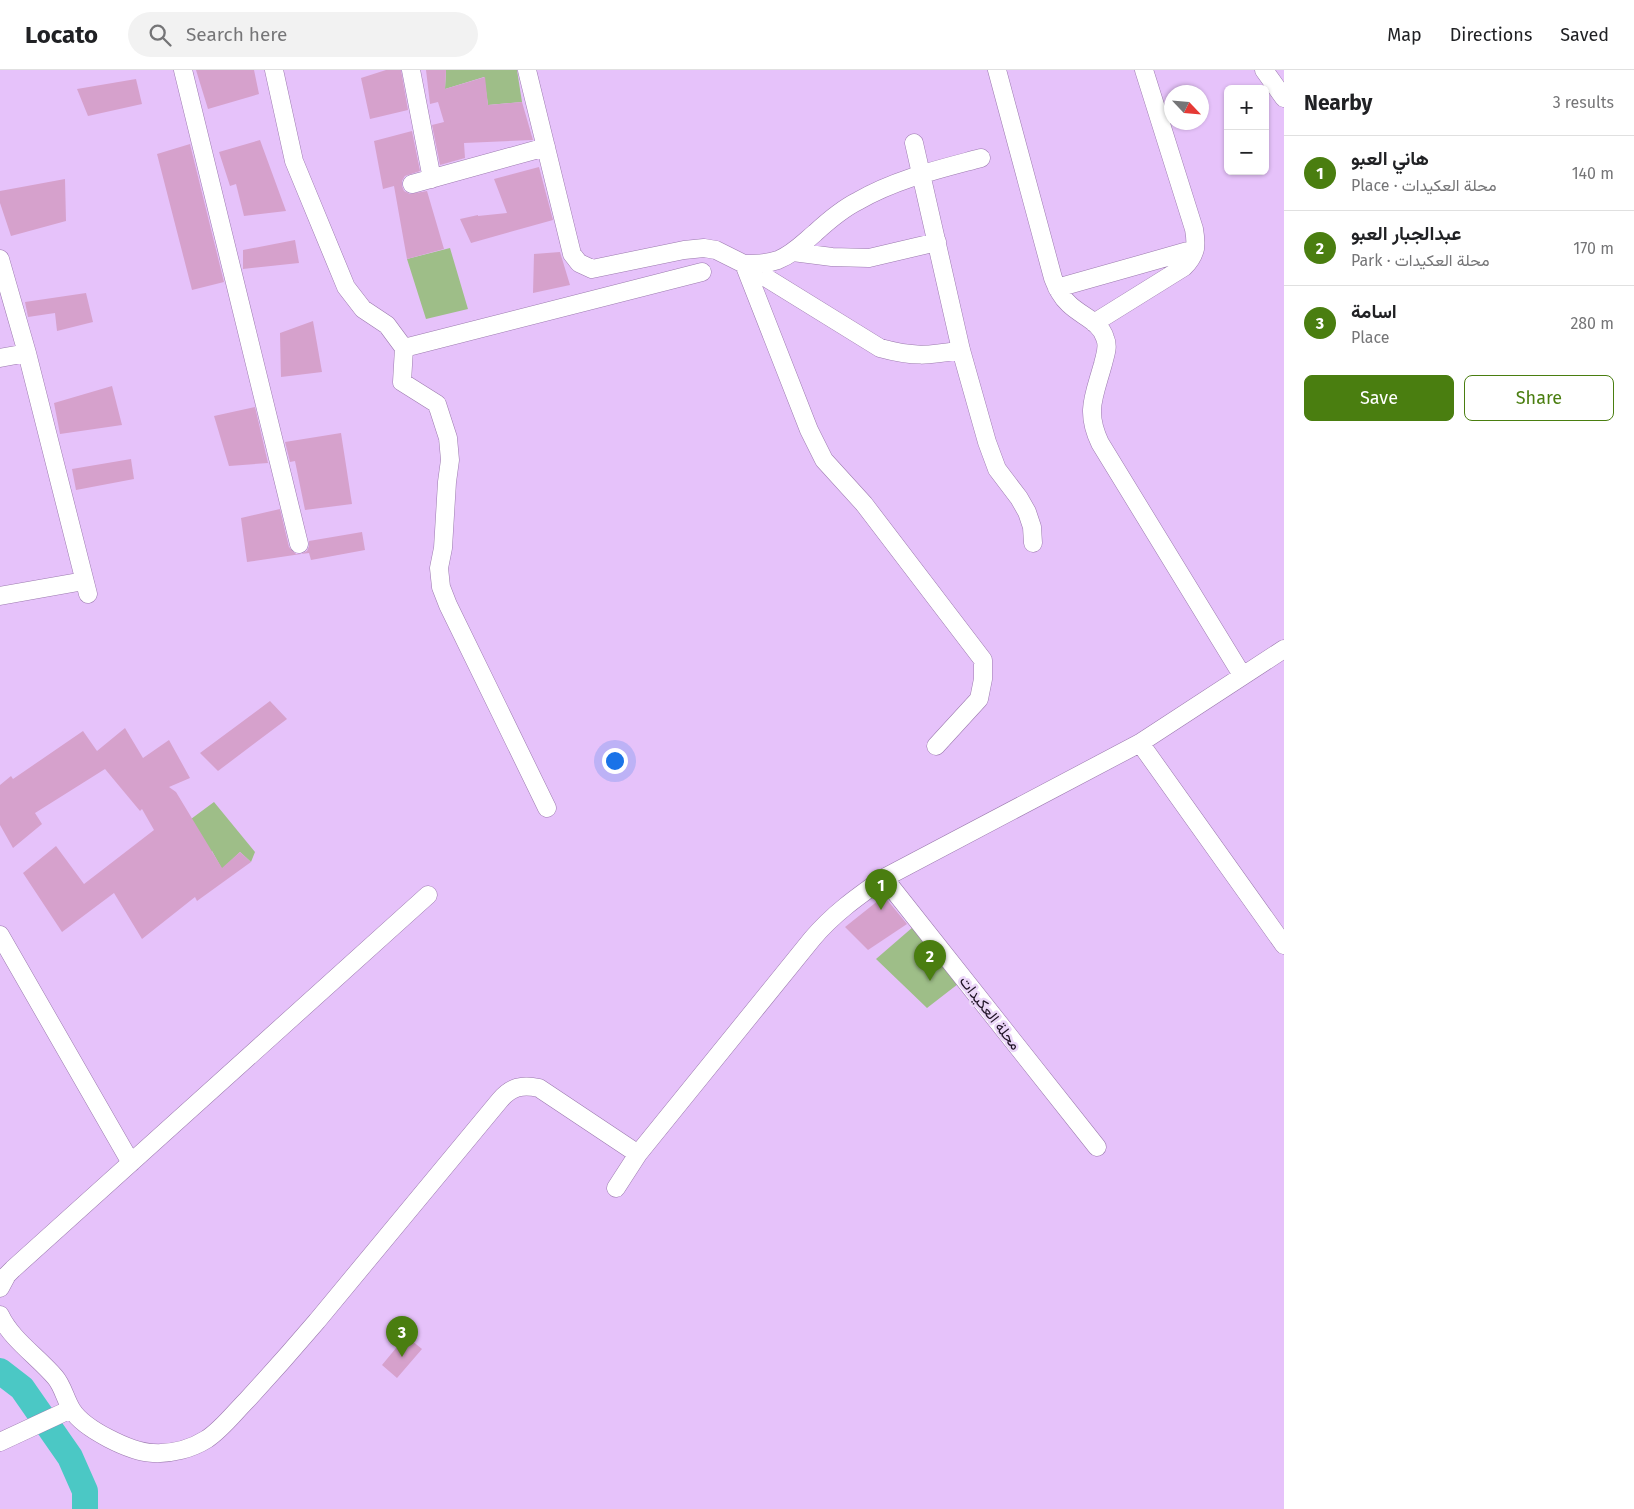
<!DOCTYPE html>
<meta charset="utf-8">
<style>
:root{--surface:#fff;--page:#f2f2f2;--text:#202124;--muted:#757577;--line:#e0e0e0;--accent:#4a7e10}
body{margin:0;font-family:"Fira Sans",Vazirmatn,sans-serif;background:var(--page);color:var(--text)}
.controls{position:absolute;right:15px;top:15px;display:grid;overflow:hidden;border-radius:8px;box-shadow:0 1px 4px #0004}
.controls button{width:45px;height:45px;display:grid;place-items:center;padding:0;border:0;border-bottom:1px solid var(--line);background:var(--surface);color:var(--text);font:25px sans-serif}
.compass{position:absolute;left:1164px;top:15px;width:45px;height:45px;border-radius:50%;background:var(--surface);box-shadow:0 1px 4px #0004;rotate:116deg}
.you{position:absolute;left:614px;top:690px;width:18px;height:18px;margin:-12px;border:4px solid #fff;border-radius:50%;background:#1a73e8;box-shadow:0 0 0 8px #1a73e833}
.badge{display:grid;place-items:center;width:32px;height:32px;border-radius:50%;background:var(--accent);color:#fff;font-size:16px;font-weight:700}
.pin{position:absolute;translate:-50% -41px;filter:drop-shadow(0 1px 2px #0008)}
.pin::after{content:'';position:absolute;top:26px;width:18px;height:15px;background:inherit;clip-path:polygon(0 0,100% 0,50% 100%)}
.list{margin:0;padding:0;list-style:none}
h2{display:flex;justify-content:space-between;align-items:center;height:65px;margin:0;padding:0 20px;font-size:21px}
h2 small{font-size:16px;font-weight:400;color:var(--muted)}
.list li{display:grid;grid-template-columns:32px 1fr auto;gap:15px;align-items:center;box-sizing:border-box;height:75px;padding:0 20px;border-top:1px solid var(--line)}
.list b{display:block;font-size:19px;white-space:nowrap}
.list p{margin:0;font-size:16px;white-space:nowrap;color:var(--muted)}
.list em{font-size:16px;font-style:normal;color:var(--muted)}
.actions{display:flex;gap:10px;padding:15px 20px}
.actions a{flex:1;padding:11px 0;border:1px solid var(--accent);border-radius:8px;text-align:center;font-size:18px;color:var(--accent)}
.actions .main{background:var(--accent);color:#fff}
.icon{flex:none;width:28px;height:28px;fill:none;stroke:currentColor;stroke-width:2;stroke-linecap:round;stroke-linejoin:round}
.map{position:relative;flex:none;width:1284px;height:1439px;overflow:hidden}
header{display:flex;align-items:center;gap:30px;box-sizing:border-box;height:70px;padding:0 25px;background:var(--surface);border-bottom:1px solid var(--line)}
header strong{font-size:24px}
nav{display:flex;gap:28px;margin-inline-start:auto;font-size:18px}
.search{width:350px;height:45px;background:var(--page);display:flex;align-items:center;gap:12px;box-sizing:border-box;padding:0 18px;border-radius:28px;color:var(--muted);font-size:19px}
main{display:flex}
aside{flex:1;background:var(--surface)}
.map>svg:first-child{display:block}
</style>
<header>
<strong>Locato</strong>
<div class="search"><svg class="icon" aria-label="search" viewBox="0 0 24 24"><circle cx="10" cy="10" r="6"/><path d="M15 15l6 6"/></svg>Search here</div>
<nav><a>Map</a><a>Directions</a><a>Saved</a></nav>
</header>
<main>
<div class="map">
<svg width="1284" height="1439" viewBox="0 0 1284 1439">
<rect width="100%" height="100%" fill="#e6c2fa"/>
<path fill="#9ebe88" d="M446,0h71l5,32 -34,3 -4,-28 -39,12z
M450,178l18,61 -42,10 -19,-60z
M214,732l41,50 -4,10 -11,-10 -18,17 -10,-18 -27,21 6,-53z
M913,857l45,57 -31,24 -51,-49z"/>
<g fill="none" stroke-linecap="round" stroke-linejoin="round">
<path stroke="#4bc8c5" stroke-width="26" d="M0,1301l22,17 48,69 15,34v18"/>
</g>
<path fill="#d6a1cc" d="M196,0h58l5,24 -51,15z
M386,0h15l7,40 -38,9 -9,-41z
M426,0h20l-1,19 40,-12 3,28 34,-3 11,38 -69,3 1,15 -25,7 -8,-40 12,-3 -6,-20 -8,2z
M136,9l6,25 -54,12 -11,-27z
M412,61l8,40 -15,5 -3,5v5l2,5 6,3 17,-3 17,58 -37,10 -13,-73 -11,3 -9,-48z
M260,70l26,71 -42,5 -8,-32 -6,2 -11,-34z
M190,74l34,138 -32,8 -35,-136z
M539,97l14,53 -82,23 -11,-24 18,-4v1l29,-3 -13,-34z
M65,109l1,42 -55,15 -11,-33v-12z
M295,170l4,23 -56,6v-19z
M560,182l10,33 -37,8 1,-39z
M86,223l7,29 -36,9 -2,-18 -27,4 -3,-15z
M313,251l9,51 -41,5 -1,-44z
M112,316l10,39 -62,9 -6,-31z
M255,337l13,56 -39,3 -15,-50z
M341,363l11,71 -47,6 -10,-49 -5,1 -5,-20z
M131,389l3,20 -58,11 -4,-21z
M280,439l9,38 7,7h5l-54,8 -6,-44z
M362,462l3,18 -54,10 -2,-7 -8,1 6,-3 2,-5v-5z
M270,631l17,18 -69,52 -18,-18z
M125,658l18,30 26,-18 21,38 -21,9 7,5 46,76 18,-16 11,10 -54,39 -2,-4 -53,42 -28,-46 -52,39 -39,-59 33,-27 28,38 70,-54 -12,-21 -2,2 -35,-42 -70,44 7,11 -29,24 -13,-23v-40l11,-9 2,3 70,-48 14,20z
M884,826l23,28 -39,26 -23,-23z
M406,1266l16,13 -25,29 -15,-13z"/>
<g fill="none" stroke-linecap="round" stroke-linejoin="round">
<g stroke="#9b7aae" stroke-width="19">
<path id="minor" d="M183,0l116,474
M274,0l20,91 52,126 17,22 24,16 17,23 -2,34 35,22 11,34 2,22 -3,22 -4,66 -4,20 2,19 7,18 99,203
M411,0l21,109
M527,0l45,184 7,9 13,6 92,-19 20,-2 12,2 28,14 136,84c33,9 48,8 81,2
M997,0l56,208c4,10 8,19 16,26 12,12 31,17 36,34 4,9 0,17 -2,26 -9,33 -18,47 -3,79l142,232
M1264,0l20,28
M914,73l47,207 26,92 10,27 22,29 8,14 5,15 1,16
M412,114l134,-37
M793,182l39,5 37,1 68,-16
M0,189l27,94 61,241
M1057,218l138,-39
M1094,253l90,-56c12,-12 13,-21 10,-38l-50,-159
M404,278l298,-76
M0,288l27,-5
M0,526l84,-15
M1140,673l144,202
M936,676l43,-47 4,-20v-19l-119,-156 -40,-44 -15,-30 -65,-166c12,0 23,0 34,-4 15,-6 25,-17 37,-27 13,-12 27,-24 43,-32 38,-22 82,-32 123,-43
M884,808l213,269
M0,865l131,228
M616,1118l22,-34 174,-215c21,-25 45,-42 72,-61l256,-135 144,-94
M0,1218l7,-13 6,-6 415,-374
M0,1245c11,24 37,41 55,62 8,9 10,22 17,33 12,19 58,42 81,43 18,1 38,-4 54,-14 15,-10 27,-26 40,-39 24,-26 47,-52 70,-79 61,-74 122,-148 183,-221 11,-13 22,-16 39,-12l99,66
M0,1372l71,-33"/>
</g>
<use href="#minor" stroke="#fff" stroke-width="18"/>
</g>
<g text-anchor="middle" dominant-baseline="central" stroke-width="5" stroke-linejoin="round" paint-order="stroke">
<g font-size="15" fill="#1d1023" stroke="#ebd6f8">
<text transform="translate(990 943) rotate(52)">محلة العكيدات</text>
</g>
</g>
</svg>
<div class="controls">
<button>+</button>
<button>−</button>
</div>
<svg class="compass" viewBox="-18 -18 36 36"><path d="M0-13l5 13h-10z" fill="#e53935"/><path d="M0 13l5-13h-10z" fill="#757577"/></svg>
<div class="you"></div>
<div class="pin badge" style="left:881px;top:840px">1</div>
<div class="pin badge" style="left:930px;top:911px">2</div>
<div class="pin badge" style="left:402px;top:1287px">3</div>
</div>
<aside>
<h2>Nearby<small>3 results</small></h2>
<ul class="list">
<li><span class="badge">1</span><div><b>هاني العبو</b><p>Place · محلة العكيدات</p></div><em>140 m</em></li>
<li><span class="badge">2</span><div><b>عبدالجبار العبو</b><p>Park · محلة العكيدات</p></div><em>170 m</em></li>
<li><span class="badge">3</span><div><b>اسامة</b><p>Place</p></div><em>280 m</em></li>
</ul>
<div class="actions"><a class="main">Save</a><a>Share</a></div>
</aside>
</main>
